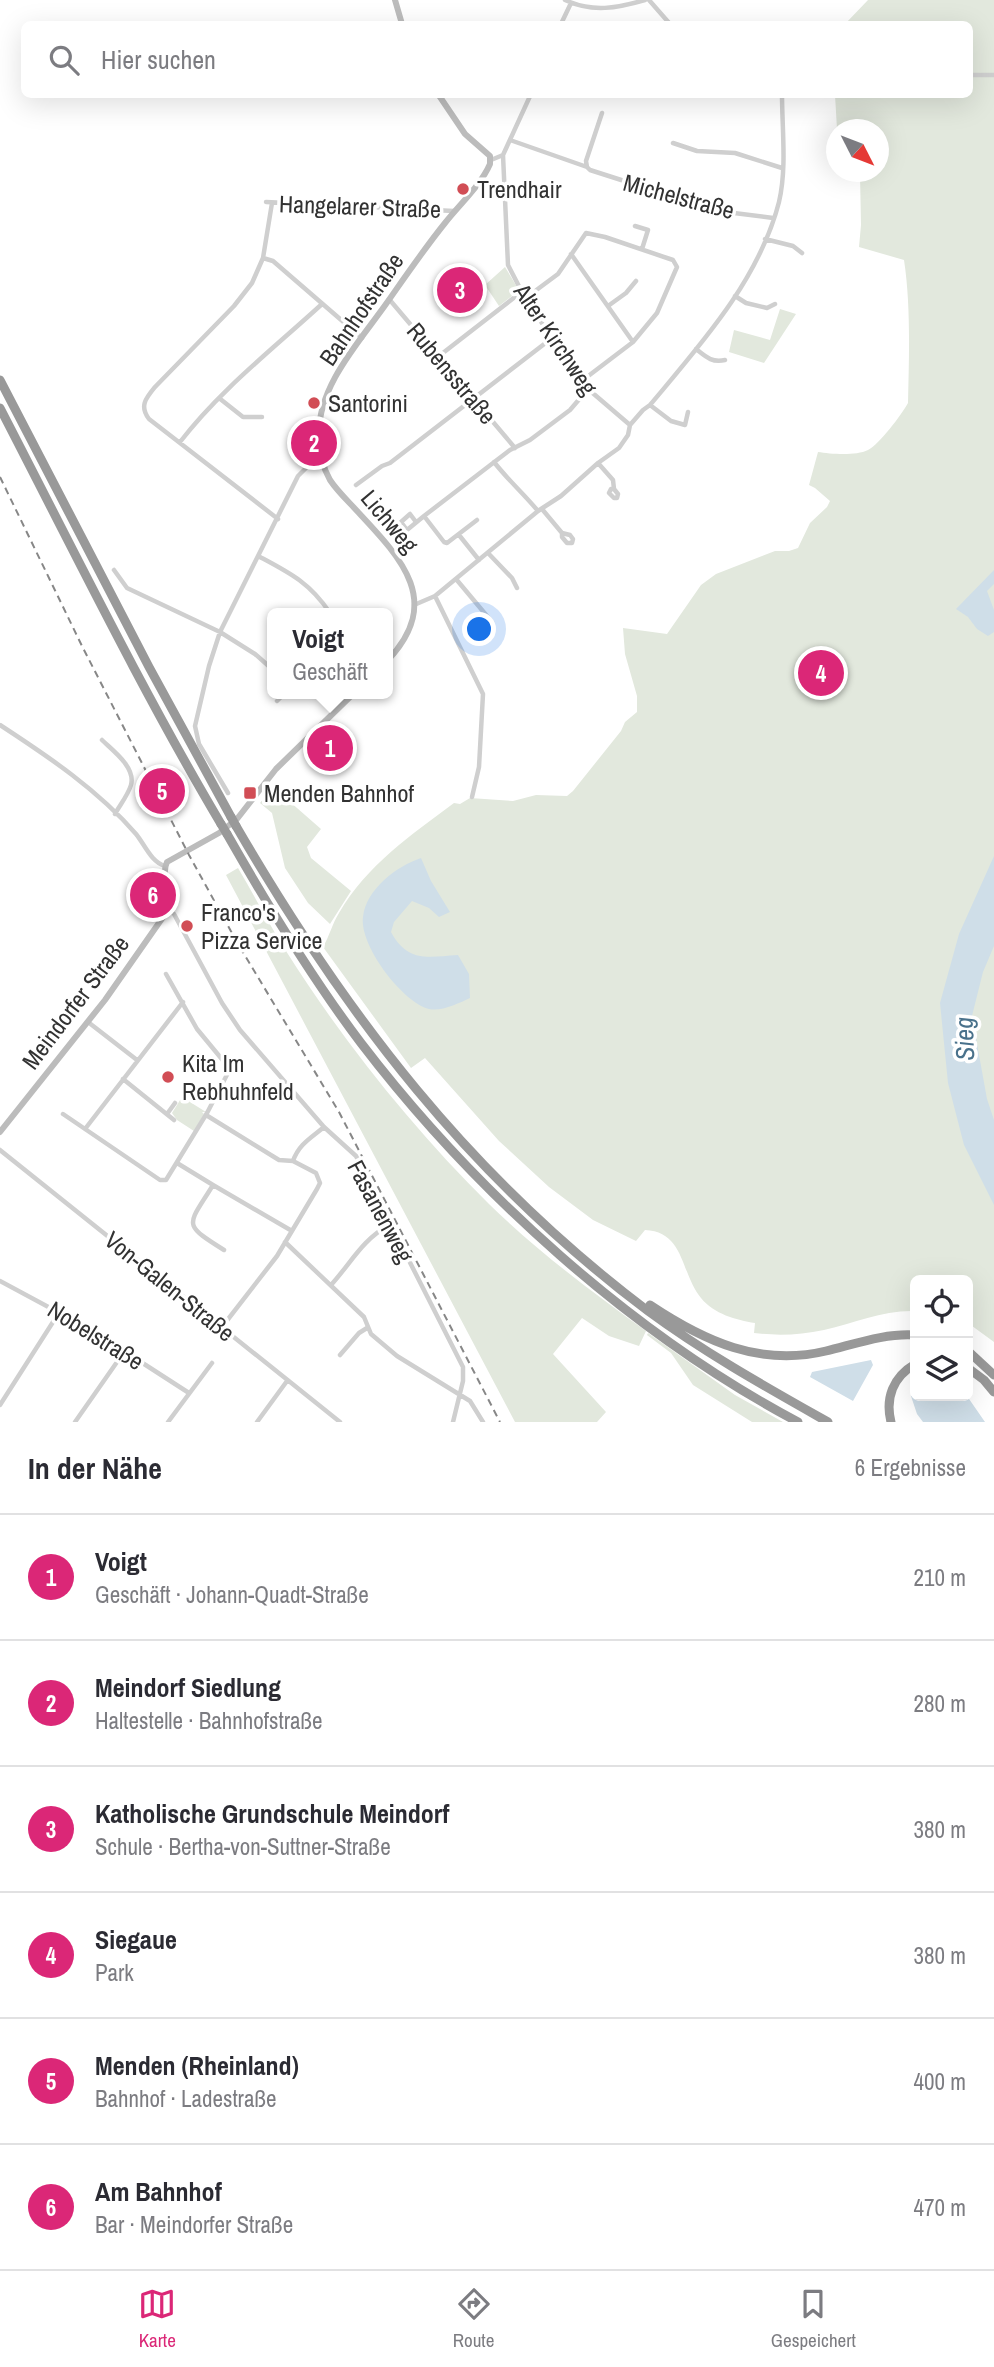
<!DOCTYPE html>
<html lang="de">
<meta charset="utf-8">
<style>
:root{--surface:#fff;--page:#f7f7f7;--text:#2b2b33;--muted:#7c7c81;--line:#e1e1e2;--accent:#db2777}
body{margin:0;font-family:"Archivo Narrow",sans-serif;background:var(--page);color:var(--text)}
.controls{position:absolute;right:21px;bottom:21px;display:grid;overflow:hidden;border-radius:10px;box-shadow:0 7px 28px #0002}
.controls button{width:63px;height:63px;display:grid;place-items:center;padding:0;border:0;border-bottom:2px solid var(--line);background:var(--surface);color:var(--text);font:35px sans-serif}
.compass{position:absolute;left:826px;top:119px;width:63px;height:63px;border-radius:50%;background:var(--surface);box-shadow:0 7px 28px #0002;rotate:132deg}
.you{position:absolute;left:480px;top:630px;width:24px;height:24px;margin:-18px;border:5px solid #fff;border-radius:50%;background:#1a73e8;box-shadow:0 0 0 10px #1a73e833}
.badge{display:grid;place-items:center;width:46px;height:46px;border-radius:50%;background:var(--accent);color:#fff;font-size:23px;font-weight:700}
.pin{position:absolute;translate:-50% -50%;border:4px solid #fff;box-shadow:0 2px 7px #0006}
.popup{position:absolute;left:267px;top:608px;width:126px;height:91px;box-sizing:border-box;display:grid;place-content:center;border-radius:10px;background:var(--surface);filter:drop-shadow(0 2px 5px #0005);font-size:23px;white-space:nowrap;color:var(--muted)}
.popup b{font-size:26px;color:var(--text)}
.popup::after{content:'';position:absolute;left:50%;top:100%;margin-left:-14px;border:14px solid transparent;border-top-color:var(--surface)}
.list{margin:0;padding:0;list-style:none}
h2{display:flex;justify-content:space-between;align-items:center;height:91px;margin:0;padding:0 28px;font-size:30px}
h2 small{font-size:23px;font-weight:400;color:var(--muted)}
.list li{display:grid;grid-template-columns:46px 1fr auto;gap:21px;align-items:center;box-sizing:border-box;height:126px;padding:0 28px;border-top:2px solid var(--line)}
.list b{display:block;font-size:26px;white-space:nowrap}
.list p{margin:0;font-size:23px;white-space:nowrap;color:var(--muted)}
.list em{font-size:23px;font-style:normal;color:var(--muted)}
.icon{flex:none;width:38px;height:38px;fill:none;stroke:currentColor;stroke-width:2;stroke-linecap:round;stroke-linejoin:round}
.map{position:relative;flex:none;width:994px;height:1422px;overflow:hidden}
.search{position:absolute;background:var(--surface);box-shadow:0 7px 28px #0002;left:21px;right:21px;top:21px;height:77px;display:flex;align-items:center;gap:18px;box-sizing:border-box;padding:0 24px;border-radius:10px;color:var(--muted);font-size:26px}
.sheet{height:847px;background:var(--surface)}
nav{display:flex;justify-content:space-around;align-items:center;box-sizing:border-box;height:98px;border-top:2px solid var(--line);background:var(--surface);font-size:19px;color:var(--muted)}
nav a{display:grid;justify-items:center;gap:4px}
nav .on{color:var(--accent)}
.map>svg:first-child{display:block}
</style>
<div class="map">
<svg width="994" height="1422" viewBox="0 0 994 1422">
<rect width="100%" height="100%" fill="#fff"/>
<path fill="#e2e8dd" d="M868,0h126v1342l-26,-19v-43h-53v31c-32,-1 -60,12 -91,19 -24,5 -46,6 -70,3l1,-10c-19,-3 -41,-9 -54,-25 -21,-26 -16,-66 -56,-68l-9,11 -43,-21 -44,-33 -50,-46 -74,-83 -14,10 -88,-121c7,-12 9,-23 16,-34 28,-48 72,-78 115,-110l6,1 10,-6 43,3 23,-6 31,1 6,-5 48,-60 4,-9 12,-10v-16l-12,-42 -2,-26 44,6 34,-49 15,-11 59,-23h14l9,-3 12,-25 17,-16 3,-6 -15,-13 -6,-3 9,-33c13,2 38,4 50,-2 11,-5 34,-36 40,-47 1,-47 3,-97 -4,-143l-45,-13 2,-22 -1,-51 -19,-2h37v-42l-41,-1 -2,-34 135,-1v-70h-125z
M505,267l12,20 -1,6 -17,13 -14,-21z
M780,309l16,5 -32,49 -35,-11 5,-22 36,10z
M273,787l48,42 -14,18 4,11 40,33 -21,33 -22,-21 -23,-35 -13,-55 -12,-10z
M238,868c16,27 31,56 48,83 56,89 128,179 203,253 48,47 103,88 157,127l-7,15 -30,-10 -27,-18 -29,36 53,58 -9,10h-82l-289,-547z
M182,1097l24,15h-4l2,2 -10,17 -17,-11 -5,-7z
M648,1333l87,62 48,27h-31l-59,-37 -22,-32 -24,-18z"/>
<path fill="#cfdee8" d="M994,570v14l-7,7 7,19v22l-6,4 -11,-7 -9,-12 -12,-8z
M994,856v90l-11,26 -11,44 15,83 7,21v85l-30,-60 -16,-62 -8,-80 19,-69z
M421,858l10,23 19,31 -11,5 -10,-9 -17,-7 -18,21 -3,10c17,31 36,25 67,23l11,19 1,24c-11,5 -29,14 -41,11 -27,-7 -70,-64 -66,-92 3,-28 34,-51 58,-59z
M871,1360l2,5 -20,36 -43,-24 2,-5z
M915,1393v3h52l18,26h-62l-6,-8 -6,-18z"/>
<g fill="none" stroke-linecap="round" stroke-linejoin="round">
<path stroke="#cfcfcf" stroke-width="4.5" d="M565,0c28,13 52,8 80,0
M649,0l21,24
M561,24l10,-21
M970,75h24
M510,140l77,27 3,3 128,41 55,7
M673,143l24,8 38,2 47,15
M503,155l5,110 15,29 4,3v4l25,37 7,4 13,18 2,6 14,23 42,36
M491,160l12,-5 28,-61
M587,167l-1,-6 16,-48
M266,202l188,9
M272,203l-9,55 -11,25 -18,23 -79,81c-9,11 -16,19 -6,32l129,100
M635,226l13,4 -6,19
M765,239l28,7 9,7
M571,254l62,88 -50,38
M263,258l10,3 89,77
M735,296l11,7 21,5 8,-4
M527,297l31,-23 28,-41 19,4 68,23 4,7 -20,46 -24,29
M389,299l126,149
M608,306l18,-13 10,-12
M696,349c10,8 16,14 29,11
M439,356l81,-63v-3
M219,398l24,19h19
M650,405l21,16 14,4 3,-13
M180,442c40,-52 94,-94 142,-138
M494,462c14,18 30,32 44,49
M598,463l15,17 1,9h-3l-2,4 5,5h3l1,-4 -4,-5
M356,485l26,-19 8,-3 162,-125
M542,509l20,24v4l5,6h5l1,-4 -3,-4 -8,-2
M477,520l-30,23 -3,-1 -20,-26 86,-66 20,-10 40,-30 18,-21
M416,522l-6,-8 -9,8 6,8 17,-14
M459,535l20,25
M488,553l24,25 5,10
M260,557c30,16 50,26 70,56
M114,570l13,18 93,44 35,22 17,15
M456,579l36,43
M435,596l48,98 -4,73 -7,30
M414,605l21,-9 103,-85 23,-15 37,-33 21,-15 9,-13 2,-10 13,-15 7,-5c51,-61 109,-125 129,-203 8,-34 3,-73 3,-108
M277,701l7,-7
M0,725c49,32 98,65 136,109 9,11 15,28 29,32
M102,740c10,10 34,27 29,45 -3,10 -11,20 -16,29
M228,793l-29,-49 -4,-18 14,-60 11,-34 78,-156 9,-9 15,-8
M168,910l6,4 48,89 18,27 84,97 32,29 107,211v14l-10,41
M88,1022l49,38
M123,1079l51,41
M63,1114l97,66h6l41,-67 23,-44 -33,-40 -31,-55
M167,1114l8,-11
M206,1115l73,45 14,1
M85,1129l98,-127
M0,1150l340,272
M177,1163l36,22
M285,1242l79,75 7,17 26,22 73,45 13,21
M224,1250c-43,-27 -36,-24 -11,-65l79,46
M0,1281l93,50 96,62
M331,1285c20,-22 31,-45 58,-60
M222,1327l55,-71 40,-67 3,-6 -4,-10 -23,-12c6,-17 18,-23 31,-34
M340,1355l19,-22 8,-5
M0,1405l60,-94
M75,1422l49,-70
M168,1422l44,-59
M257,1422l30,-41"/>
<path stroke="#bcbcbc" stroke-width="6" d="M395,0l7,24
M388,660c55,-58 14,-101 -30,-148 -9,-10 -20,-20 -28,-32 -8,-14 -11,-30 -11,-46 -1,-48 41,-93 67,-130 19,-27 38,-55 59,-81 14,-18 36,-38 45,-59v-8l-25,-22 -27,-40
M0,1132l105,-132 63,-90c9,-17 -9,-31 -1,-48l52,-29 18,-14 39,-50 77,-75"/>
<path stroke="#999" stroke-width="9" d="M0,380l149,287 82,150
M0,408c72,139 141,281 221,416
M236,826c111,191 234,351 412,485 57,42 118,76 180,111
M227,834c41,72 84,143 134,209 114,149 271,291 437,379
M650,1305c54,36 110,62 176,46 29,-7 59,-18 89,-16
M968,1351l26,24
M968,1368l16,12 10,12
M891,1422c-6,-24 2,-45 24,-58"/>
<path stroke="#878787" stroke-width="2" stroke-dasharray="7 5" stroke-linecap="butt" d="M0,477l82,169 107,209 49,89 101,168 161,310"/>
<path stroke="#999" stroke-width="9" d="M231,817l5,9
M221,824l6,10"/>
</g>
<g fill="#d14d55" stroke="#fff" stroke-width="2.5">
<circle cx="463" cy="189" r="7"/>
<circle cx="314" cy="403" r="7"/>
<rect x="243" y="786" width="14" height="14" rx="3.5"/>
<circle cx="187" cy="926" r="7"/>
<circle cx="168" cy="1077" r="7"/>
</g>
<g text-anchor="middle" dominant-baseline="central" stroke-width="7" stroke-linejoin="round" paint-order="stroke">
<g font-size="24" fill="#323232" stroke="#fff" text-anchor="start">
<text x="477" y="189">Trendhair</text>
<text x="328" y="403">Santorini</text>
<text x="264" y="793">Menden Bahnhof</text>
<text x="201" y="912">Franco's<tspan x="201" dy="28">Pizza Service</tspan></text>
<text x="182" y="1063">Kita Im<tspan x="182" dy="28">Rebhuhnfeld</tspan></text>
</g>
<g font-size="24" fill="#323232" stroke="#fff">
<text transform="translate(679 196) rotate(15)">Michelstraße</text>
<text transform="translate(360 206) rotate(2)">Hangelarer Straße</text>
<text transform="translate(361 309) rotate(-56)">Bahnhofstraße</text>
<text transform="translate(556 339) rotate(56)">Alter Kirchweg</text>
<text transform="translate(452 373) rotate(50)">Rubensstraße</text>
<text transform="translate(390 521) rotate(50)">Lichweg</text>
<text transform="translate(75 1002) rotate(-53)">Meindorfer Straße</text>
<text transform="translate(381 1211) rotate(62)">Fasanenweg</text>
<text transform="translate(170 1286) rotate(39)">Von-Galen-Straße</text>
<text transform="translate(96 1335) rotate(32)">Nobelstraße</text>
</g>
<g font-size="26" font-style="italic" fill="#49718b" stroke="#fff">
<text transform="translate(964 1039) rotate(-92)">Sieg</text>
</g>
</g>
</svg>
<div class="controls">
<button><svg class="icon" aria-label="locate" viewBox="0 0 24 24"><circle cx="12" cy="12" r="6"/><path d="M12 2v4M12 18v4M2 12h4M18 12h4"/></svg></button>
<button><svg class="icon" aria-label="layers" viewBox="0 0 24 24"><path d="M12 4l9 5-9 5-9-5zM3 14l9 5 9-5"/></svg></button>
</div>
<svg class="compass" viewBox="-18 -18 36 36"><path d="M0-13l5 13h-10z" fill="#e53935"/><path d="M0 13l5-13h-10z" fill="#7c7c81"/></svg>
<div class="you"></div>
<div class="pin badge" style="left:330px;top:748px">1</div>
<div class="popup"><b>Voigt</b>Geschäft</div>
<div class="pin badge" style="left:314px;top:443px">2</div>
<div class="pin badge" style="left:460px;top:290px">3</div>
<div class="pin badge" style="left:821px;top:673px">4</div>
<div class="pin badge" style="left:162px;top:791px">5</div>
<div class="pin badge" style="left:153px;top:895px">6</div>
<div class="search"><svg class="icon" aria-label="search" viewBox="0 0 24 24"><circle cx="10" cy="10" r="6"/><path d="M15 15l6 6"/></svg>Hier suchen</div>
</div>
<section class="sheet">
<h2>In der Nähe<small>6 Ergebnisse</small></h2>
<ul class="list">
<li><span class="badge">1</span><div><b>Voigt</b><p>Geschäft · Johann-Quadt-Straße</p></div><em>210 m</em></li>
<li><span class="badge">2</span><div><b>Meindorf Siedlung</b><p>Haltestelle · Bahnhofstraße</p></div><em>280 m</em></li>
<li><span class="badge">3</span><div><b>Katholische Grundschule Meindorf</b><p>Schule · Bertha-von-Suttner-Straße</p></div><em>380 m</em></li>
<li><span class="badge">4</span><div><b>Siegaue</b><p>Park</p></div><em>380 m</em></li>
<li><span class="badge">5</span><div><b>Menden (Rheinland)</b><p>Bahnhof · Ladestraße</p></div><em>400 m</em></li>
<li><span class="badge">6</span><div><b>Am Bahnhof</b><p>Bar · Meindorfer Straße</p></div><em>470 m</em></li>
</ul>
</section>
<nav>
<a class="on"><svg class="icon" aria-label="map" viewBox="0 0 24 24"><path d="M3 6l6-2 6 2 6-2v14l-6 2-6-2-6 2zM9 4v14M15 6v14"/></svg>Karte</a>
<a><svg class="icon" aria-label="directions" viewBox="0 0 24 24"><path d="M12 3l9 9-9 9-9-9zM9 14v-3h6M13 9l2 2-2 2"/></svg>Route</a>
<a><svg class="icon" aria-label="saved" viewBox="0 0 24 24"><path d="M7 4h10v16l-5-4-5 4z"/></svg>Gespeichert</a>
</nav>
